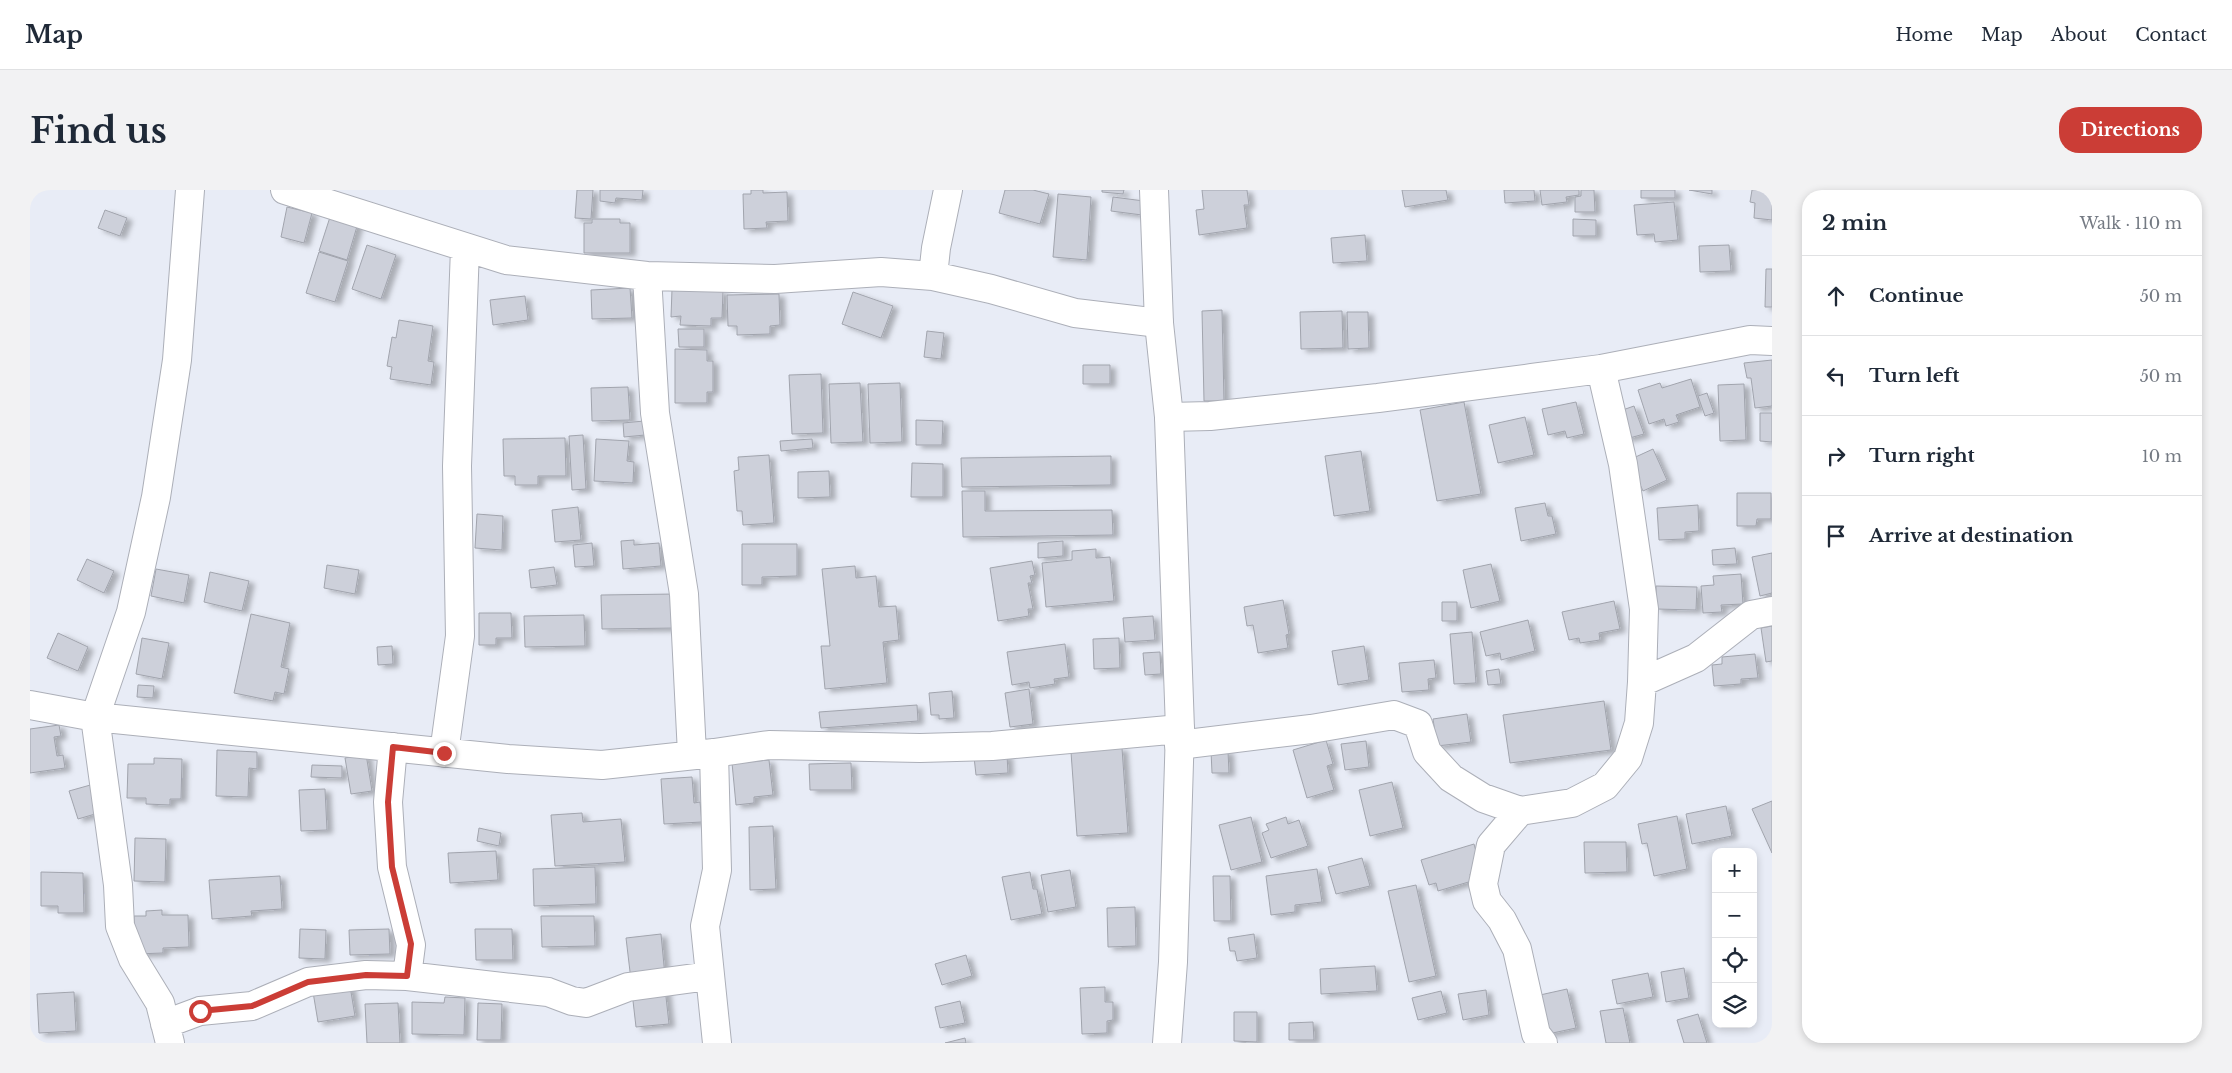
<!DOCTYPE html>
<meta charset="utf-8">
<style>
:root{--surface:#fff;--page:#f2f2f3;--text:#1f2937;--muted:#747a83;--line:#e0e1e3;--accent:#cb3d36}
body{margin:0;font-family:"Libre Baskerville",serif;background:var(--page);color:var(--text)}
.controls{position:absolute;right:15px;bottom:15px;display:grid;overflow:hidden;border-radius:10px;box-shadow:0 2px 8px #0003}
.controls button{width:45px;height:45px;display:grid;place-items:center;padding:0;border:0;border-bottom:1px solid var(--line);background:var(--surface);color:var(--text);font:25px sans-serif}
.stop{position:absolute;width:15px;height:15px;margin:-11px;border:4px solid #cb3d36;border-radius:50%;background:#fff}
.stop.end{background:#cb3d36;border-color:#fff;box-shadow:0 1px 5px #0008}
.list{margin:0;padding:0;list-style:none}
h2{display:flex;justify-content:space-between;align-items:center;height:65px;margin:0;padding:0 20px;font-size:21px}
h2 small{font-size:16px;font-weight:400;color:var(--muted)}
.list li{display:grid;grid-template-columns:32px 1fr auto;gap:15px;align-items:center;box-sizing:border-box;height:80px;padding:0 20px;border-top:1px solid var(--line)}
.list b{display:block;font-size:19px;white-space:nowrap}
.list em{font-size:16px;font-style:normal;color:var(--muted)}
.icon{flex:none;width:28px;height:28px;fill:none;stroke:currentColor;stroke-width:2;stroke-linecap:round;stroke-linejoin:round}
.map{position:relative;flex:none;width:1742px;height:853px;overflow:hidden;border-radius:20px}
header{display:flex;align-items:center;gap:30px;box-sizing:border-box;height:70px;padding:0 25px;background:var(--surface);border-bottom:1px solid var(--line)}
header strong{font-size:24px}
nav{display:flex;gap:28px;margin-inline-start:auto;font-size:18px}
.intro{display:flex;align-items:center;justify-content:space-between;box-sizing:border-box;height:120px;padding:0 30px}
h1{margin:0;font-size:35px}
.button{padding:12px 22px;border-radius:20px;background:var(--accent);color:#fff;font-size:18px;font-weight:700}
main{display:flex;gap:30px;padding:0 30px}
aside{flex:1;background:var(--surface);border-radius:20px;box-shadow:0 2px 8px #0003}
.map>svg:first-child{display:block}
</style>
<header>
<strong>Map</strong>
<nav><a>Home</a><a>Map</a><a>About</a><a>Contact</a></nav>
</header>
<div class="intro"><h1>Find us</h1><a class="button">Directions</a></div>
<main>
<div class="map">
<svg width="1742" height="853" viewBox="0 0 1742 853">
<defs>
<filter id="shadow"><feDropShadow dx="5.5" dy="3" stdDeviation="2.5" flood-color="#0004"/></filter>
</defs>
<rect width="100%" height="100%" fill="#e8ecf6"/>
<path fill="#cdd0da" stroke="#a1a4ad" filter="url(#shadow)" d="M547,0h16l-2,29 -16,-1z
M570,0h43l-1,10 -26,-2 -1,5 -15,-2z
M721,0h12v3l24,-1 1,29 -22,1 1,6 -23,1 -1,-35h8z
M975,0h28l16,4 -9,30 -41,-11z
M1072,0h22l-1,4 -21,-2z
M1172,0h45l2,15h-5l3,23 -48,7 -3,-25 8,-1z
M1372,0h44l2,10 -43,7z
M1474,0h30l1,11 -30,2z
M1510,0h39v5l-13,2 1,5 -25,3z
M1551,0h13l1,22h-20v-15l6,-1z
M1611,0h34v8h-34z
M1659,0h23v4z
M1722,0h20v30l-18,-2 1,-15 -5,-1z
M1028,4l33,3 -4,63 -34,-3z
M1083,7l31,4 -2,14 -31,-4z
M1644,12l4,38 -23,2 -1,-8 -17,1 -3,-30z
M257,17l25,6 -8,30 -23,-6z
M75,20l22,8 -7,18 -22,-8z
M301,24l27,9 -11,37 -28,-9z
M562,29h28v4h10v30h-46v-30h8z
M1543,29l23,1v16h-23z
M1335,45l2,26 -34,2 -2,-25z
M337,55l29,10 -15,44 -29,-10z
M1699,55l2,26 -31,1 -1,-26z
M289,62l29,9 -13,41 -29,-9z
M1736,79h6v38h-7z
M600,98l2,30 -40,1 -1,-29z
M642,99l51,2 -1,27h-11v8l-31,-1 1,-9 -10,1z
M823,102l40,14 -12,32 -39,-14z
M749,104l1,31 -10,1v8l-33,1v-9h-9l-1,-31z
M495,106l3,24 -35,5 -3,-25z
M1192,120l2,91h-20l-2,-90z
M1312,121l1,37 -42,1 -1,-37z
M1317,122h21l1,36 -21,1z
M369,130l34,6 -5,35 6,1 -3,23 -41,-6 2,-12 -5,-1 5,-29 4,1z
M648,139h26v18h-25z
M897,141l17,2 -3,26 -17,-2z
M645,159l32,1v11h6v31h-6v11h-32z
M1742,170v46l-17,2 -4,-30h-4l-3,-15z
M1053,175h27v19h-27z
M791,184l2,59 -31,1 -3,-59z
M1661,189l9,28 -24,8 3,7 -13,4 -2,-7 -15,5 -11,-34 22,-7 2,5z
M830,193l3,59 -32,1 -2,-59z
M870,193l2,59 -32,1 -2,-59z
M1714,194l2,56 -26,1 -2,-56z
M598,197l2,33 -38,1 -1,-33z
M1677,203l7,20 -9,3 -7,-20z
M1434,212l17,92 -44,7 -17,-91z
M1546,212l8,32 -17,4 -2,-7 -17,4 -6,-26z
M1604,216l10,28 -18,5 -9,-27z
M1730,223h12v29l-12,-1z
M1495,227l9,38 -36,8 -9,-38z
M886,230l27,1 -1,24h-26z
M614,231l1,14 -21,2 -1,-14z
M553,245l3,54 -14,1 -3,-54z
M535,248l1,38h-28v9h-23v-9h-11l-1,-37z
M566,249l33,2 -2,20 7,1 -1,21 -39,-2z
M782,249l1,9 -32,3 -1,-10z
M1623,259l14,31 -24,11 -14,-31z
M1331,261l9,60 -36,5 -9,-60z
M739,265l5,68 -31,2 -1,-14h-5l-3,-40 5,-1 -1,-13z
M1081,266v29l-149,2 -1,-29z
M882,273l31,1v33h-32z
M799,281l1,26 -32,1v-26z
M932,301h23v20l127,-1 1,25 -150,2z
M1707,303h34v26h-14l-1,7h-19z
M1515,313l3,13h4l4,18 -35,7 -6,-33z
M1668,315l1,26 -14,1v7l-26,1 -2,-32z
M548,317l3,33 -26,2 -3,-32z
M447,324l26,2 -1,34 -27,-2z
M604,350v5l25,-2 2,23 -38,3 -2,-28z
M1033,351v15l-25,2v-15z
M562,353l2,23 -19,1 -2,-22z
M712,354h55v32l-35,1v8h-20z
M1705,358l2,16 -24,1 -1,-15z
M1066,359v9l14,-1 4,44 -68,6 -4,-44 30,-3v-9z
M1742,363v40l-12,3 -8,-39z
M57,369l27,12 -10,22 -27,-13z
M1002,371l3,14 -5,1 2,7h-4l5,26h-5l1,7 -31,5 -8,-53z
M1461,374l9,37 -29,7 -8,-38z
M297,375l32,5 -4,24 -31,-6z
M825,376l1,12 20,-2 3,31 17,-1 3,34 -16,2 4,41 -62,6 -4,-43h9l-8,-77z
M524,377l3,18 -26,3 -2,-18z
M126,379l33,6 -5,28 -33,-7z
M180,382l39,9 -7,30 -38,-9z
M1711,384l2,30 -22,1 1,7 -19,1 -2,-27 13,-1 -1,-9z
M1626,396l41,1 -1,23 -40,-1z
M646,404l1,34 -75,1 -1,-34z
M1253,410l6,34 -3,1 2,13 -30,5 -5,-28 -6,1 -3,-19z
M1584,411l6,28 -21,4 1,7 -20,3 -1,-5 -10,2 -7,-28z
M1412,412h15v19h-15z
M449,423h32l1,25h-16v7h-17z
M221,424l39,9 -9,44 8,2 -5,25 -9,-2 -2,9 -39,-8z
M554,425l1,31 -60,1 -1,-31z
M1123,426l2,24 -30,2 -2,-24z
M1498,430l7,31 -34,9 -1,-7 -14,3 -6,-24z
M1742,436v35l-6,1 -5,-34z
M1442,442l4,51 -22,1 -4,-50z
M28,443l30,14 -10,24 -31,-13z
M112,448l27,5 -7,36 -26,-5z
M1089,448l1,30 -26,1 -1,-30z
M1035,454l4,33 -15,2 1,5 -25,4 -1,-6 -17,3 -5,-33z
M362,456l1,18 -15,1 -1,-18z
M1334,456l5,34 -31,5 -6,-34z
M1130,462l1,22 -16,1 -2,-22z
M1725,464l3,24 -17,1v5l-27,2 -2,-21 10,-1v-7z
M1404,470l2,18 -8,1 1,11 -27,2 -3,-29z
M1469,479l2,15 -13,1 -2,-14z
M108,495l16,1 -1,12 -16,-1z
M999,499l4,35 -23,3 -5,-34z
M922,501l2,27 -15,1v-4h-8l-2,-22z
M1574,511l7,49 -101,13 -7,-48z
M887,515l1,16 -97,7 -2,-16z
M1437,524l4,28 -34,4 -4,-27z
M29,535l2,11 -7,1 3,19 6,-1 2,13 -35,5v-44z
M1296,550l7,24 -6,2 7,24 -27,8 -14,-48z
M1336,551l3,26 -24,3 -4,-26z
M1092,558l6,85 -51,3 -6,-84z
M187,560l40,2v17l-8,-1 -1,29 -32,-1z
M1181,561h17l1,22h-17z
M336,564l6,37 -21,3 -6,-36z
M977,565l1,18 -32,2 -2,-18z
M124,568l28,1 -1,40h-11v6l-24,-1v-6h-19l1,-34h26z
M739,570l4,35 -19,2v6l-18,2 -4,-42z
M821,573l1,27h-42l-1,-26z
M282,575l30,1v12l-31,-1z
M662,587l2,26 6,-1 2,20 -38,2 -3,-45z
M1362,592l11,46 -33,8 -11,-46z
M64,594l8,28 -24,7 -9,-28z
M295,599l2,41 -26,1 -2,-41z
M1742,611v52l-20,-44z
M1696,616l6,30 -40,8 -6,-30z
M552,623l1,9 38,-3 4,43 -70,4 -4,-51z
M1647,626l10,53 -33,7 -7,-33 -5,1 -4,-20z
M1221,627l11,45 -31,8 -12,-45z
M1256,627l2,7 11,-4 9,26 -37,12 -9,-25 7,-3 -3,-6z
M743,636l3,63 -26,1 -1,-63z
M449,638l22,5 -2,13 -22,-5z
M105,648l31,1 -1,43 -31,-1z
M1554,652h42l1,30 -42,1z
M1444,654l7,26 -11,4 2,7 -34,10 -2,-8 -7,2 -8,-25z
M466,661l2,29 -48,3 -2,-30z
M1332,668l8,28 -34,8 -8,-27z
M565,677l1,37 -62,2 -1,-37z
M1287,679l5,33 -27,3v7l-24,3 -5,-39z
M1040,680l6,37 -28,5 -7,-37z
M11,682l42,1 1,40h-26v-7h-17z
M1000,682l3,17h4l5,25 -31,6 -9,-43z
M250,686l2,33 -31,2 1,5 -40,3 -3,-39z
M1183,686h17l1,45h-17z
M1386,695l20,91 -27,6 -21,-91z
M1105,717l1,39 -28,1 -1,-39z
M132,720v5h26l1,32 -26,1v5l-27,1 -2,-38h12v-5z
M511,726h53l1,30 -53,1z
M270,739l26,1 -1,29 -26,-1z
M359,739l1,25 -40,1 -1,-25z
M445,739h37l1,31h-37z
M631,744l4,42 -34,4 -5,-42z
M1224,744l3,24 -20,3 -2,-10h-5l-2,-13z
M936,765l6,21 -30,9 -7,-21z
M1345,776l2,25 -56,3 -1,-25z
M1654,778l5,30 -23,4 -5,-30z
M1618,783l5,24 -36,7 -5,-24z
M320,796l5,30 -37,6 -5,-30z
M1075,797v15h8v18l-6,1v12l-25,1 -2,-46z
M635,798l4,36 -33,3 -4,-35z
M1537,799l9,39 -28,6 -8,-39z
M1456,800l3,25 -26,5 -5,-26z
M1411,801l6,22 -29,7 -6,-22z
M44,802l2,39 -37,2 -2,-39z
M415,807l20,1 -1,37 -52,-1v-32l32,1z
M930,811l5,22 -25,5 -5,-21z
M368,813l2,40h-33l-2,-39z
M448,813l24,1 -1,36h-24z
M1593,818l7,35h-24l-6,-32z
M1204,822h23v30l-23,-1z
M1668,824l9,29h-23l-7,-23z
M1283,832l1,18h-25v-17z
M935,848l1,5h-21z"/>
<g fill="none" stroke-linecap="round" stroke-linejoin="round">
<g stroke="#acafb8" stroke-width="30">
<path id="minor" d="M255,0l221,70 141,16 128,3 106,-7 52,4 58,13 84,24 84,10
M617,86l8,137 29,181 8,160
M903,86l3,-28 12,-58
M1139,227l41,-1 168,-18 154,-20 69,-9 149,-29 22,1
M1612,492l54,-24 55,-43 21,-4
M0,515l65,12 413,42 94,6 112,-12 55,-8 151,3 72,-2 188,-17
M1149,555l132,-16 83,-14 24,9 9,28 24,26 32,20 37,13 52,-8 33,-17 23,-28 11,-35 3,-41 2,-73 -21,-145 -22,-95
M363,557l-5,55 4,65 19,78 -4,31
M414,563l16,-117 -3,-170 8,-218
M684,563l3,117 -12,56 12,117
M1490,621l-29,34 -8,39 4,17 15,19 15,29 19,85 7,9
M135,834l35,-13 52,-5 56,-24 58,-7 41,1 105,12 36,4 24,9 14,2 42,-16 81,-11
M140,853l-10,-40 -27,-44 -13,-33 -2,-41 -23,-168 36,-105 25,-115 21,-137 13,-170"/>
</g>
<g stroke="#acafb8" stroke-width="30">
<path id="tertiary" d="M1124,0l5,133 10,94 11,312 -7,233 -6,81"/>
</g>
<use href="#minor" stroke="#fff" stroke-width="28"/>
<use href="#tertiary" stroke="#fff" stroke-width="28"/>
</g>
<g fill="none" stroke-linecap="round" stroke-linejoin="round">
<path stroke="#cb3d36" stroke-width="6" d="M170,821l52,-5 56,-24 58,-7 41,1 4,-32 -19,-77 -4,-65 5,-55 51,6"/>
</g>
</svg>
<div class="controls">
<button>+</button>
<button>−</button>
<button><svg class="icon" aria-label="locate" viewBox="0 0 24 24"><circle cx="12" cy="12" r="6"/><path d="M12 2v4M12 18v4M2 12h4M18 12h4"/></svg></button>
<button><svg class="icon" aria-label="layers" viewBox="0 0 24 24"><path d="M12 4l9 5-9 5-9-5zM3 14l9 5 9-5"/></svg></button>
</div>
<div class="stop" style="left:170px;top:821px"></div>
<div class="stop end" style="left:414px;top:563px"></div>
</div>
<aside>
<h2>2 min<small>Walk · 110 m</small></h2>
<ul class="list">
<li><svg class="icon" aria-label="ahead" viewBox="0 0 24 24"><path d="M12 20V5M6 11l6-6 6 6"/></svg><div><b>Continue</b></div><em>50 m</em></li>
<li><svg class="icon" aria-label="left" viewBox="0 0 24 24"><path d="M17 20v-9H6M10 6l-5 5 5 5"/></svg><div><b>Turn left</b></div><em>50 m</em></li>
<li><svg class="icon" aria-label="right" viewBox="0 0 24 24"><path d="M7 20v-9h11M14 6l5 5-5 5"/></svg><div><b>Turn right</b></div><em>10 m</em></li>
<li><svg class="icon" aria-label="arrive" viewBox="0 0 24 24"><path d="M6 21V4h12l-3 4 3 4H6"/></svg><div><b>Arrive at destination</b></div></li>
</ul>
</aside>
</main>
